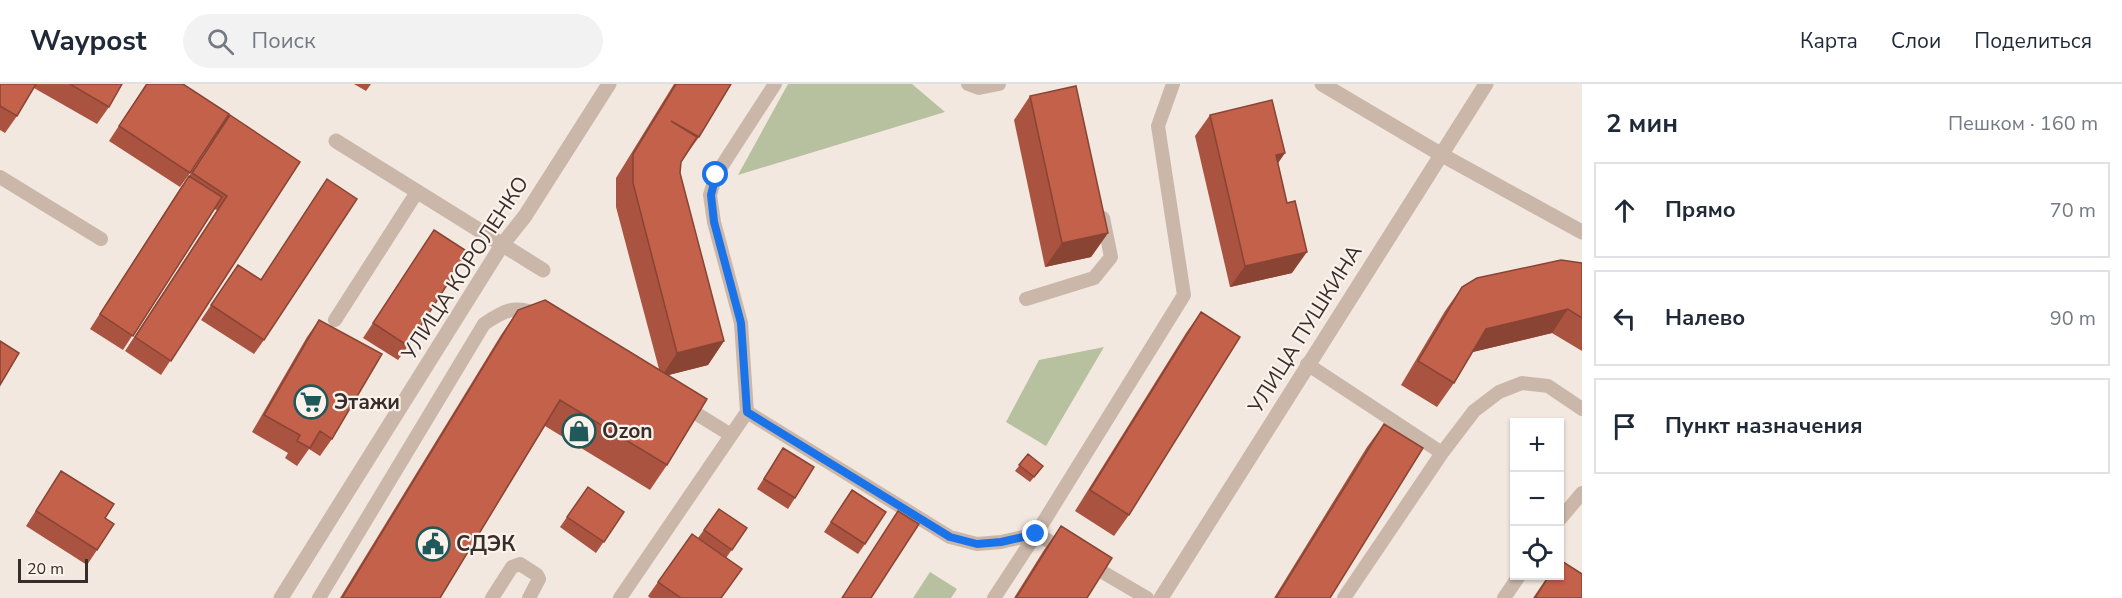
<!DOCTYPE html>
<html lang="ru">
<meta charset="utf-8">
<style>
:root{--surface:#fff;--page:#f2f2f3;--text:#1f2937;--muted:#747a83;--line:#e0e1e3}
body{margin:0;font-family:"Nunito Sans",sans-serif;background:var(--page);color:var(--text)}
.controls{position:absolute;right:18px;bottom:18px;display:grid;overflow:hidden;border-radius:0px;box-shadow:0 2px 4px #0004}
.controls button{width:54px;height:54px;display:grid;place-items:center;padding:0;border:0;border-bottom:2px solid var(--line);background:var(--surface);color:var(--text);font:30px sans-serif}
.scale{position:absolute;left:18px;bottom:15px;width:70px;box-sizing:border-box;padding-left:6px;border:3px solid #382d2a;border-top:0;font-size:16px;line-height:21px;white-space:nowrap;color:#382d2a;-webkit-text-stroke:4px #faf2eb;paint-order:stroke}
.stop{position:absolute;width:18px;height:18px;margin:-14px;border:4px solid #1a73e8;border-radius:50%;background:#fff}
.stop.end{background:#1a73e8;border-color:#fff;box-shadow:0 2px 6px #0008}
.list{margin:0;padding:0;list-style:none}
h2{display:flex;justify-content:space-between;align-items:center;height:78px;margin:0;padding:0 24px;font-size:26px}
h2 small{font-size:20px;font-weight:400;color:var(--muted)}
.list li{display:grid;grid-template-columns:39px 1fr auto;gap:18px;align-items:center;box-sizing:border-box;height:96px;margin:0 12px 12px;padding:0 12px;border:2px solid var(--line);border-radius:0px}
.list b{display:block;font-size:22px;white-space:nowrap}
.list em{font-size:20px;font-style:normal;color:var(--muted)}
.icon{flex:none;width:33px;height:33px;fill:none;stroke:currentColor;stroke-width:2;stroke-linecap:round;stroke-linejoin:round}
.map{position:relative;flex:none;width:1582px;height:514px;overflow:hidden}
header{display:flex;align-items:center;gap:36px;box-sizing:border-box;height:84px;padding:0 30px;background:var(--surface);border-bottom:2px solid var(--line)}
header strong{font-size:28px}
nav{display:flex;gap:33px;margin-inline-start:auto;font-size:21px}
.search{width:420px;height:54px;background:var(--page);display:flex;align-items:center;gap:15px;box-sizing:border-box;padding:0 21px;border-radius:33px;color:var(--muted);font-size:22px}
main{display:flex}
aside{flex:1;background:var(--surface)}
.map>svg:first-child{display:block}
</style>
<header>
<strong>Waypost</strong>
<div class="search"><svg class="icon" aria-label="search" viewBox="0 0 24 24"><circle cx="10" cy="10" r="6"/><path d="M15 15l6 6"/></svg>Поиск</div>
<nav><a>Карта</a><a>Слои</a><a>Поделиться</a></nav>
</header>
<main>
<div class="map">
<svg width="1582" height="514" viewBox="0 0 1582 514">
<rect width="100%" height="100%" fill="#f2e8df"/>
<path fill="#b8c19f" d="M788,0h124l33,28 -207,63z
M1104,263l-58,99 -40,-24 33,-62z
M930,488l27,17 -6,9h-38z"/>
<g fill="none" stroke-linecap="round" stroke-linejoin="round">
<path stroke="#cbb7aa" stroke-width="14" d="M968,0l11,4 20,-4
M0,93l101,62
M1026,215l68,-21 17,-21 -8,-39
M335,236l82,-128
M1307,280l135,89
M684,322l47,29
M747,328l203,125 27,7 24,-2 35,-8 148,-239 -26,-169 15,-42
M1560,435l22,-26
M1087,479l60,35
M319,514l165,-274c21,-14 30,-19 54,-10
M492,514l20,-31 8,-3 17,11 2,4 -10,19
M620,514l127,-186 -6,-89 -27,-101 -4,-27 6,-20 59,-91
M994,514l42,-64 29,16
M1344,514l98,-145 32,-42 25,-19 23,-9 26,3 34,23
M1504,514l15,-22"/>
<path stroke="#cbb7aa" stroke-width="15" d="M1322,0l120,71 140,77
M336,57l207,129
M281,514l221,-353 23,-29 84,-132
M1161,514l325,-514"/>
</g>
<path fill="#a95340" d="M0,0h122l-13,23 -12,17 -63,-36 -17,28 -12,17 -5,-3z
M146,0h37l7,89 -10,14 -71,-46z
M354,0h17l-5,7z
M674,0h57l-32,53 -18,25 -1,11 44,168 -16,24 -40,10 -1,90 -17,25 -105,-64 -105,172h-100l161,-263 17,-25 141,59 -43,-162v-29z
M1030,12l78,137 -17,24 -46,10 -31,-147z
M230,31l70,47 -139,213 -36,-24 92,-141 -3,-1 -91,141 -33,-21 89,-139 10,-14z
M1210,31l68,49 9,39 5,70 -62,14 -35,-151z
M327,95l-63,161 -10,14 -53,-34 37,-55 23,15z
M434,146l-26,116 -10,14 -35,-22z
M1582,179v88l-30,-18 -80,19 -18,31 -17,24 -36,-22 44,-74 17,-24z
M1201,228l-72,203 -15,21 -39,-25 111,-178z
M319,236l13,119 -12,17 -11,-7 -12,17 -12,-8 3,-5 -36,-21 55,-95z
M1384,340l-54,174h-56l93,-151z
M783,364l12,50 -7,11 -31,-20z
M1028,370l15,12 -13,16 -15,-11z
M61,387l36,79 -10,15 -61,-39z
M588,403l36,25 -28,41 -36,-26z
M852,406l13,54 -7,10 -34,-22z
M719,425l28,19 -21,30 -4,40h-72l-2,-2 44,-62 6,4z
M1061,442l26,72h-73l30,-48z
M1548,492h12l22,22h-49z"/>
<path fill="#894434" d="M1285,69l-15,22 6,-20z
M1108,149l-17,24 -46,10 17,-24z
M1307,168l-15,21 -62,14 15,-21z
M1568,225l-16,24 -83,20 17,-24z
M724,257l-16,24 -47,12 16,-24z"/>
<path fill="#c4614b" stroke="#894434" stroke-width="1.5" d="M0,0h36l-19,32 -17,-10z
M70,0h52l-13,23z
M147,0h36l46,30 -39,59 -71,-47z
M676,0h55l-32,53 -28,-16 26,16 -16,25 -1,11 44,168 -47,12 -44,-170v-29z
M1076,2l32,147 -46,10 -32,-147z
M1272,16l13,53 -9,2 11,48 8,-2 12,51 -62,14 -35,-151z
M230,31l70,47 -129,199 -36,-24 92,-141 -35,-23z
M189,92l33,21 -89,139 -33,-22z
M327,95l30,20 -93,141 -53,-35 27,-40 23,15z
M434,146l34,22 -60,94 -35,-23z
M1561,176l21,3v55l-14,-9 -82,20 -32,54 -36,-22 44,-74 15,-9z
M545,216l162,99 -40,66 -107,-65 -120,198h-98l176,-288z
M1201,228l39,25 -111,178 -39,-25z
M319,236l63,34 -50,85 -12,-8 -10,17 -13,-7 3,-6 -36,-20z
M0,257l19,12 -19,32z
M1384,340l39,24 -93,150h-54z
M783,364l31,19 -19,31 -31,-19z
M1028,370l15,12 -9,11 -15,-12z
M61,387l53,33 -9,14 9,6 -17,26 -61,-39z
M588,403l36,25 -20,30 -37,-25z
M852,406l34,22 -21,32 -34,-22z
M719,425l28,19 -15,22 -28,-20z
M898,427l21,13 -48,74h-29z
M1061,442l51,32 -25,40h-71z
M692,450l50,35 -21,29h-40l-23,-16z
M1560,476l22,14v24h-47l14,-22h11z"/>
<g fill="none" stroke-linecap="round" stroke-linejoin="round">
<path stroke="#1a73e8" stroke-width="8" d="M716,91l-5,20 3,27 27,101 6,89 203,125 27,7 24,-2 35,-8"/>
</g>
<defs>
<g id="supermarket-ring" transform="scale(1.725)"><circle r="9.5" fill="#faf2eb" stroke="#205959" stroke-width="1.5"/><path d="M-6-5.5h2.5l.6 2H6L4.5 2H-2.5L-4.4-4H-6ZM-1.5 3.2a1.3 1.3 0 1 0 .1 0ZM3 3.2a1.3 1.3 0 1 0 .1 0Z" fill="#205959"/></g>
<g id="shop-ring" transform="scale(1.725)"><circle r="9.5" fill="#faf2eb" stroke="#205959" stroke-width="1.5"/><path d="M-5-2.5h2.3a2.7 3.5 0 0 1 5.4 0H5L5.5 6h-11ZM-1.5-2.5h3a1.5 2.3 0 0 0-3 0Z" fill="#205959"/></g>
<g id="civic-ring" transform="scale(1.725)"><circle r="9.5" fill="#faf2eb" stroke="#205959" stroke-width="1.5"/><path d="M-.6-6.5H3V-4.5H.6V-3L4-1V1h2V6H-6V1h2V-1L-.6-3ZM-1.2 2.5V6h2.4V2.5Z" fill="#205959"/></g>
</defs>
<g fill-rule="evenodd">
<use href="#supermarket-ring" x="311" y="318"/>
<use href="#shop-ring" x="579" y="347"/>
<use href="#civic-ring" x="433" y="460"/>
</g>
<g text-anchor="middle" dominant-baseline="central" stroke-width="4.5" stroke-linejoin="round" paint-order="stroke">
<g font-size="21" fill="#382d2a" stroke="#faf2eb">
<text transform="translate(465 184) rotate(-57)">УЛИЦА КОРОЛЕНКО</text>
<text transform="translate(1305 245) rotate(-58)">УЛИЦА ПУШКИНА</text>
</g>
<g font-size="21" font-weight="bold" fill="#382d2a" stroke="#faf2eb" text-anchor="start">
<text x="334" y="318">Этажи</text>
<text x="602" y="347">Ozon</text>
<text x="456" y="460">СДЭК</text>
</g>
</g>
</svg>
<div class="controls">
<button>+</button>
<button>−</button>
<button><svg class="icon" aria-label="locate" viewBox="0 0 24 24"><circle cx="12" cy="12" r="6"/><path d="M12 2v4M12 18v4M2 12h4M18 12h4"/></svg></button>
</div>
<div class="scale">20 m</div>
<div class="stop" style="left:716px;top:91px"></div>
<div class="stop end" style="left:1036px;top:450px"></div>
</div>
<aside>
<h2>2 мин<small>Пешком · 160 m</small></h2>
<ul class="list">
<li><svg class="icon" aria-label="ahead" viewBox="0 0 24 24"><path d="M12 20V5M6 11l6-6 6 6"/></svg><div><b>Прямо</b></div><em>70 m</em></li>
<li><svg class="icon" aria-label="left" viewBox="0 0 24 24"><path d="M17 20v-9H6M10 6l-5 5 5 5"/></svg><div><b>Налево</b></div><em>90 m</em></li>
<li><svg class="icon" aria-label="arrive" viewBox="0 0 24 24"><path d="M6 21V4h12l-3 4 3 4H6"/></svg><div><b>Пункт назначения</b></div></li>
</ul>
</aside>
</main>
